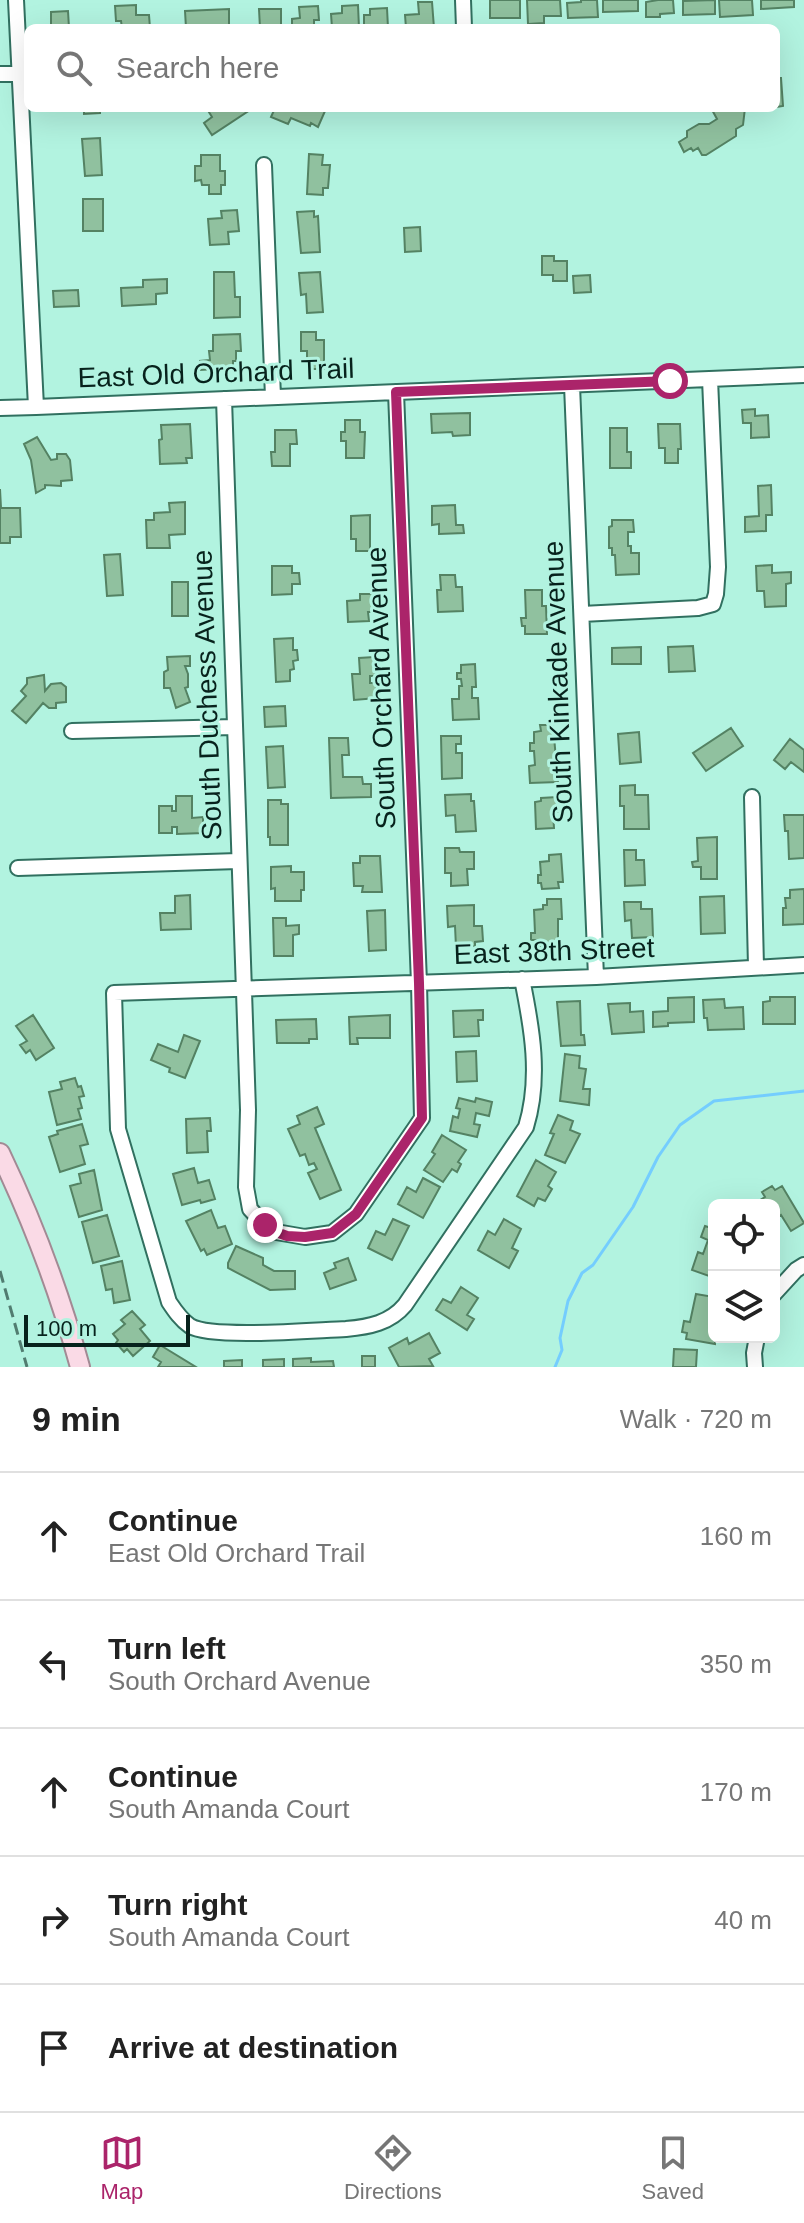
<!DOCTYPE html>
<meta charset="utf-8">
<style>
:root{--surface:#fff;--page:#f2f2f2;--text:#222;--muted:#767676;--line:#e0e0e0;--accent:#ab246a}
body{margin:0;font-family:Arial,sans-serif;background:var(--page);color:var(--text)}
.controls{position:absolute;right:24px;bottom:24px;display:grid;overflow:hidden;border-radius:12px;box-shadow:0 8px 32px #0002}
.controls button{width:72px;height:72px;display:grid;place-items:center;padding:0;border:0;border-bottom:2px solid var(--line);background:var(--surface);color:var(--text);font:40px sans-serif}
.scale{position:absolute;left:24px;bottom:20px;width:166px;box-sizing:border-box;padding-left:8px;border:4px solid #07221c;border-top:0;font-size:22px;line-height:28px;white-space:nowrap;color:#07221c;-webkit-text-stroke:6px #b2f3e0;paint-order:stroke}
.stop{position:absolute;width:24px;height:24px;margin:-18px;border:6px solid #ab246a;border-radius:50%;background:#fff}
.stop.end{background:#ab246a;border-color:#fff;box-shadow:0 2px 8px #0008}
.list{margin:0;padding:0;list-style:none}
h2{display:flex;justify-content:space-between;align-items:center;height:104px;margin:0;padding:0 32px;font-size:34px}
h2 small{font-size:26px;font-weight:400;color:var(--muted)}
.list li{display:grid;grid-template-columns:52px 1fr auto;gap:24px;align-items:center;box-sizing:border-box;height:128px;padding:0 32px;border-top:2px solid var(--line)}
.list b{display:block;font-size:30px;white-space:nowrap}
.list p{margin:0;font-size:26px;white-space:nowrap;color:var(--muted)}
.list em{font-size:26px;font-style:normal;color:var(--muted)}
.icon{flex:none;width:44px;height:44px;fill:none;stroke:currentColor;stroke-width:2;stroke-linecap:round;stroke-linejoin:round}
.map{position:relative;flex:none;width:804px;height:1367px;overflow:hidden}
.search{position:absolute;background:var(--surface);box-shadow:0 8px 32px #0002;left:24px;right:24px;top:24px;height:88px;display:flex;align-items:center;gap:20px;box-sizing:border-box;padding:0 28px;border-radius:12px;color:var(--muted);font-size:30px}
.sheet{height:744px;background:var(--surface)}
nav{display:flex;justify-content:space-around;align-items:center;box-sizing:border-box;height:112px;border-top:2px solid var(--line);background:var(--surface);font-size:22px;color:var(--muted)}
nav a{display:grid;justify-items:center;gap:4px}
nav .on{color:var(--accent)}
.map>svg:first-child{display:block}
</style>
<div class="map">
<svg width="804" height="1367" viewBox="0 0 804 1367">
<rect width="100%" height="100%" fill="#b2f3e0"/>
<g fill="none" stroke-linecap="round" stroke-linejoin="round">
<path stroke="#74cdfe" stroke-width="3" d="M555,1367l7,-17 -2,-12 8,-37 14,-28 11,-8 40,-58 25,-50 22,-32 34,-24 90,-10"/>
</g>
<path fill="#90c19f" stroke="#548263" stroke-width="2" d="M490,0h30v18h-30z
M527,0h33l1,16h-17v7l-16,1z
M581,0h16l1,17 -30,1 -1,-15 14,-1z
M603,0h35v11l-35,1z
M658,0h15l1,13 -14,1v3h-14v-15z
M715,0v14l-32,1v-14z
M719,0h33l1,15 -33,2z
M761,0h33v7l-33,2z
M418,2h14l2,26h-28l-1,-13 14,-1z
M136,5v10h13l1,13h-28l-1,-7h-5l-1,-15z
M358,5l1,23h-27l-1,-14 11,-1v-7z
M318,6l1,14h-5v8h-22v-9l8,-1 -1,-11z
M387,8l1,20h-24v-13h6v-6z
M229,9v17l-43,2 -1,-17z
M259,9h22v19h-21z
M68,11l1,17h-18v-16z
M776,78h5l2,28 -7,1z
M84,108h16v5l-16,1z
M209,108l11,1 33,-1 -41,27 -8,-12 8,-6 -5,-8z
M275,108h42l8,3 -7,16 -7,-4 -1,3 -19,-8 -3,6 -17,-7z
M711,108h34l-2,17 -7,4v7l-30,19h-4l-4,-7 -5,3 -2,-3 -7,4 -5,-10 8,-5v-6l12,-7h10l8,-5z
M100,138l2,37 -17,1 -3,-37z
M309,154l14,1 -1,10h8l-2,23h-5v7l-16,-1z
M201,155h19v16h5v14h-4v9h-12v-9h-7l-1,-5 -6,1v-15h6z
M83,199h20v32h-20z
M237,210l2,21 -11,1 1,12 -19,1 -2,-26 14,-1 -1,-7z
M314,211v6l4,-1 2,36 -19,1 -4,-41z
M420,227l1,24 -16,1 -1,-24z
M542,256h12v5h13v20h-14v-6h-11z
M214,272h20l1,25h5v20l-26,1z
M320,272l3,40 -16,1 -1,-19 -5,1 -2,-22z
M590,275l1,17 -17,1 -1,-17z
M167,279v14l-11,1v10l-34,2 -1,-18 22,-1v-7z
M78,290l1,16 -25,1 -1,-16z
M301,332h15v8h8v29h-17v-18h-6z
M240,334l1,17h-5v10h-3v7l-33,2v-9l10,-1 -1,-9h4v-16z
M755,409v7l13,-1 1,22 -18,1v-15h-8l-1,-13z
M470,413v22l-17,1 -1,-4 -20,1 -1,-19z
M345,420h15v12h5l-1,26h-18v-17h-5v-9h4z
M190,424l2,34h-6l1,5 -27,1 -1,-24 3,-1 -1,-14z
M658,424h22l1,25h-3v14h-13v-15h-6z
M610,428h17v24h4v16h-21z
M275,430h21l1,14h-7v22h-18l-1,-14h4z
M37,437l14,23 6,-1v-5h9l4,6 2,20 -11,1v5l-16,-1v3l-9,5 -5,-33 -7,-16z
M771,485l1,30h-6v16l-21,1v-15l14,-1 -1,-30z
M0,489l1,19h19l1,29h-11v6h-10z
M185,502v32l-16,1 1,13h-23l-1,-28h8v-7l16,-1 -1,-9z
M455,505l1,20h7l1,8 -25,1v-10l-7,1v-19z
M370,515v36h-14v-12h-5v-23z
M612,520h21l1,12h-6v14h3v7h8v21l-23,1 -1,-20h-3v-7h-3v-21l3,-1z
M120,554l3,41 -16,1 -3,-41z
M772,565v8l19,-1v11l-5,1v22l-21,1 -1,-16h-7l-1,-25z
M272,566h20v7h7l1,11h-8v10l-20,1z
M440,575h15l1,12h6l1,24 -25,1 -1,-22h4z
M172,582h16v34h-16z
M525,590h17v16h4l1,28h-22v-8h-3l-1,-8h5z
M360,594h13l1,18h-6l1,9 -21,1 -1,-21 13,-1z
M293,638v12h4l1,10 -5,1 1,8 -4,1v11l-14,1 -2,-43z
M693,646l2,25 -26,1 -1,-25z
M641,647v17h-29v-16z
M190,656v10h-5l3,8v13l-3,1 5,14 -14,6 -6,-20h-6v-16l4,-2 -1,-13z
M374,657l1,19h-5v7h6l1,15 -23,2 -2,-26h8l-1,-16z
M475,664l1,23h-4v11h6l1,21 -26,1 -1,-21h7v-13h3l-1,-7h-4v-6h4v-8z
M44,675l1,16 6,-7 10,-1 5,4v15l-10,1v5h-7l-6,-5 -17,20 -14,-12 14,-15 -5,-5 6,-7v-6z
M285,706l1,20 -21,1 -1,-20z
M540,725h13l5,57 -28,1 -1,-17 6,-1 -1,-14h-4v-8h4v-11l7,-1z
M731,728l12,18 -37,25 -13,-18z
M639,732l2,30 -21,2 -2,-30z
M441,736h20v8h-5v9h6v25l-20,1z
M329,738h19l1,17h-7l1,22h19l1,7h8v13l-40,1z
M790,739l14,11v22l-13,-10 -6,7 -11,-9z
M283,746l2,41 -17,1 -2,-41z
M635,785v10h13l1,34h-25v-23h-4v-20z
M471,794v7h3l2,30 -20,1 -1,-17 -9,1 -1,-21z
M176,796h16v22l11,-1v16l-26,1v-7h-5v6h-13v-27h13v5h4z
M557,797l1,15h-5l1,16 -18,1 -1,-27 6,-1v-3z
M268,800h13v4h7v41h-18v-8h-2z
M784,815h20v43l-15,1 -1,-28h-3z
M717,837v42h-16v-12h-8l-1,-5 6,-1 -1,-23z
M445,848h14l1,4h14v17h-7l1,16 -17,1v-13h-6z
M624,850h12v10h8l1,25 -20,1z
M561,854l2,28h-5l1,6 -17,1 -1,-6h-3v-8h3l-1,-13 9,-1v-6z
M360,856h20l2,36h-20l1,-6h-9l-1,-23h7z
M291,866v6h13v18h-3v11h-26v-13l-4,1v-22z
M804,889v35l-21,1v-17h3l-1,-10h5v-8z
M190,895l1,34 -30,1 -1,-17h15v-17z
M724,896l1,37 -24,1 -1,-37z
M547,899h14l1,20h-4v26l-21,1 -1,-6h-5v-7h4l-1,-23 9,-1v-4h4z
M624,902h17v7h11l1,28 -21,1 -1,-18 -6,1z
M474,905v21h8l1,15 -8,1v4l-19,1 -1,-21 -7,1 -1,-21z
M385,910l1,40 -17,1 -2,-40z
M273,918h13v8l13,-1v9l-6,1v21h-19z
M694,997v25l-26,1v3l-15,1v-15l15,-1v-13z
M770,997h25v27h-32v-22l7,-1z
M724,999l1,9 18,-1 1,22 -36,1 -1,-12h-3l-1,-18z
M580,1001l1,34h3l1,10 -24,1 -4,-44z
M630,1003v9l13,-1 1,21 -32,2 -4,-30z
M483,1010v10h-5l1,16 -25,1 -1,-26z
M33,1015l21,33 -18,12 -6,-10 -4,3 -6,-8 7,-4 -11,-15z
M390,1015v23h-33l1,6h-8l-1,-27z
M316,1019l1,20h-8v4h-32l-1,-23z
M184,1035l16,6 -15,37 -16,-6 1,-4 -19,-8 7,-16 20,8z
M476,1051l1,30 -20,1 -1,-30z
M565,1054l15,2 -1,12 7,1 -3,20h7l-1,16 -29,-4z
M75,1078l3,9 3,-1 3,10 -5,1 3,11 -4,1 3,10 -24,6 -8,-33 13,-3 -2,-7z
M459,1098l16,4 1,-4 16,4 -3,14 -13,-3 -2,11 6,1 -3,12 -27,-6 3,-15 5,2 2,-9 -4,-1z
M317,1107l7,17 -9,4 26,62 -21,9 -12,-26 9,-4 -3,-6 -5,2 -4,-11 -5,2 -12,-27 12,-5 -3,-8z
M558,1115l15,6 -3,9 10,4 -15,29 -20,-8 9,-21 -4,-1z
M210,1118l1,13h-4l1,21 -21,1 -1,-34z
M82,1124l6,20 -8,2 5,18 -25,8 -11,-35 9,-3 -1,-3z
M442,1135l24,15 -8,12 3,2 -4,8 -5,-3 -9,13 -19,-12 11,-16 -3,-2z
M536,1160l20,12 -8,14 4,3 -7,12 -7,-3 -4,8 -17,-10z
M194,1168l4,15 11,-3 6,19 -14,4 -1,-3 -18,5 -9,-31z
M94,1170l8,40 -23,7 -9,-31 11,-3 -2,-9z
M423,1178l17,9 -17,31 -25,-14 9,-17 9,5z
M772,1186l3,4 7,-4 22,37 -13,8 -10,-16 -7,5v-15h-22l13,-8 -3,-5z
M211,1210l7,18 7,-2 7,18 -25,11 -3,-6 -3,2 -15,-30z
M107,1215l12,41 -26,7 -11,-41z
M393,1219l16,7 -17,34 -24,-12 8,-17 9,4z
M504,1219l17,10 -9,19 6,3 -9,17 -31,-18 10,-19 7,4z
M705,1226l9,3v45l-4,-2 -1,4 -17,-6 6,-18 5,2 5,-14 -7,-3z
M236,1246l27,12v7l11,6h21v18l-25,1 -42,-22v-5z
M348,1258l8,22 -26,9 -6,-16 12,-5 -2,-5z
M122,1261l8,39 -16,3 -2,-14 -6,1 -5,-24z
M461,1287l17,11 -11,17 7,4 -7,11 -31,-20 7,-11 8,4z
M696,1294l18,3 1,47 -29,-5 1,-6 -5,-1 2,-11 6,1z
M132,1311l13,14 -5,4 10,12 -17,15 -6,-7 -3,3 -8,-9 2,-3 -5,-6 12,-10 -4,-4z
M429,1333l11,20 -11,6 4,7 -34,1 -10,-19 18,-10 2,6z
M160,1345l36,22h-38l3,-5 -8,-5z
M674,1349l23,1 -1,17h-23z
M362,1356h13v11h-13z
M311,1358v4l22,-1 1,6h-41v-8z
M284,1359v8h-21v-7z
M242,1360v7h-18v-6z"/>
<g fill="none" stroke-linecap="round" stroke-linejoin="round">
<g stroke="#317060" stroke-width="18">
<path id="minor" d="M16,0l20,407 768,-32
M463,0l1,28
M0,74h19
M264,165l9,232
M572,385l24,592
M224,399l24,711 -2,77 4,22 15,16 11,7 29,5 27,-4 24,-19 66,-96 -3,-135 -23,-591
M0,408l36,-1
M582,614l116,-6 15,-4 3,-10 2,-27 -8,-188
M72,731l162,-4
M752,797l4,170
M18,868l220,-7
M522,979c10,49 19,99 4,148l-121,178c-15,18 -36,22 -59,24 -31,1 -134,10 -156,-3 -9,-6 -15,-15 -21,-24l-51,-173 -4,-136 482,-16 208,-12
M774,1294l22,-24 8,-5
M755,1367l-1,-14 3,-16"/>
</g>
<g stroke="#a28a94" stroke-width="22">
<path id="major" d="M0,1153c33,69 60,141 80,214"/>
</g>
<use href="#minor" stroke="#fff" stroke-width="14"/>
<use href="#major" stroke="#fadae6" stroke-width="18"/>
<path stroke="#517c70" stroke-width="3" stroke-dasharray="12 6" stroke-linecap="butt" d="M0,1271l27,96"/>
</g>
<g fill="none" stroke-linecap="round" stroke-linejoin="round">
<path stroke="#ab246a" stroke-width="10" d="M265,1225l11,7 11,4 18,1 27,-4 24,-19 66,-96 -3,-135 -23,-591 274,-11"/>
</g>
<g text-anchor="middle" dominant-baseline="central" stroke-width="6" stroke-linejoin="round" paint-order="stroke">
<g font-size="28" fill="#07221c" stroke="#b2f3e0">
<text transform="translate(216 373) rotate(-2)">East Old Orchard Trail</text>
<text transform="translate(558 682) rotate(-92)">South Kinkade Avenue</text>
<text transform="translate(381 688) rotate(-92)">South Orchard Avenue</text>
<text transform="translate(207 695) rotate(-92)">South Duchess Avenue</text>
<text transform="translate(554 951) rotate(-2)">East 38th Street</text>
</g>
</g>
</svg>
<div class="controls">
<button><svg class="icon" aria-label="locate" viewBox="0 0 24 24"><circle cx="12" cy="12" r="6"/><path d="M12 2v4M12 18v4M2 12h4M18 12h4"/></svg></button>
<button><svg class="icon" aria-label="layers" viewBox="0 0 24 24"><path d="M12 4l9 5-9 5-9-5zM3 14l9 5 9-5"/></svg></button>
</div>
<div class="scale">100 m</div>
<div class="stop" style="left:670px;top:381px"></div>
<div class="stop end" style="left:265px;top:1225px"></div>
<div class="search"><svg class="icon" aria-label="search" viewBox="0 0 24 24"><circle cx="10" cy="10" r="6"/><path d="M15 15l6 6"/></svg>Search here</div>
</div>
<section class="sheet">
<h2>9 min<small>Walk · 720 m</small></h2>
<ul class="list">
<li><svg class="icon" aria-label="ahead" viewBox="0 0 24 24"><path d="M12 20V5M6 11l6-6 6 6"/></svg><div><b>Continue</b><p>East Old Orchard Trail</p></div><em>160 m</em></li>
<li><svg class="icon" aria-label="left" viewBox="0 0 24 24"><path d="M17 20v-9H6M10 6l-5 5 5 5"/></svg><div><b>Turn left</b><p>South Orchard Avenue</p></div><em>350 m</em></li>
<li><svg class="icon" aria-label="ahead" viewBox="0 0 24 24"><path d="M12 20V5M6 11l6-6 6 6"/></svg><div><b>Continue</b><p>South Amanda Court</p></div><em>170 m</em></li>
<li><svg class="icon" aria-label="right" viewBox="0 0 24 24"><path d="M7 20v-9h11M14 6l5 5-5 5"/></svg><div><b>Turn right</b><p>South Amanda Court</p></div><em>40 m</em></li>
<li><svg class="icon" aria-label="arrive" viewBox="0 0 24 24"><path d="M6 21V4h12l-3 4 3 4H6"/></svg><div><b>Arrive at destination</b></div></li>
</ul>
</section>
<nav>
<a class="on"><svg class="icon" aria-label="map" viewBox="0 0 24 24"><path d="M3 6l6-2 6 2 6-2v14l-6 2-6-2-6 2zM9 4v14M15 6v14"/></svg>Map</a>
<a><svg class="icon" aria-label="directions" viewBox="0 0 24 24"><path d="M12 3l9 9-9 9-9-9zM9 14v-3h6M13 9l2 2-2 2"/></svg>Directions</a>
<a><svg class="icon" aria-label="saved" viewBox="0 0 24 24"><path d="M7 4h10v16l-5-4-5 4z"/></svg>Saved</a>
</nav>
